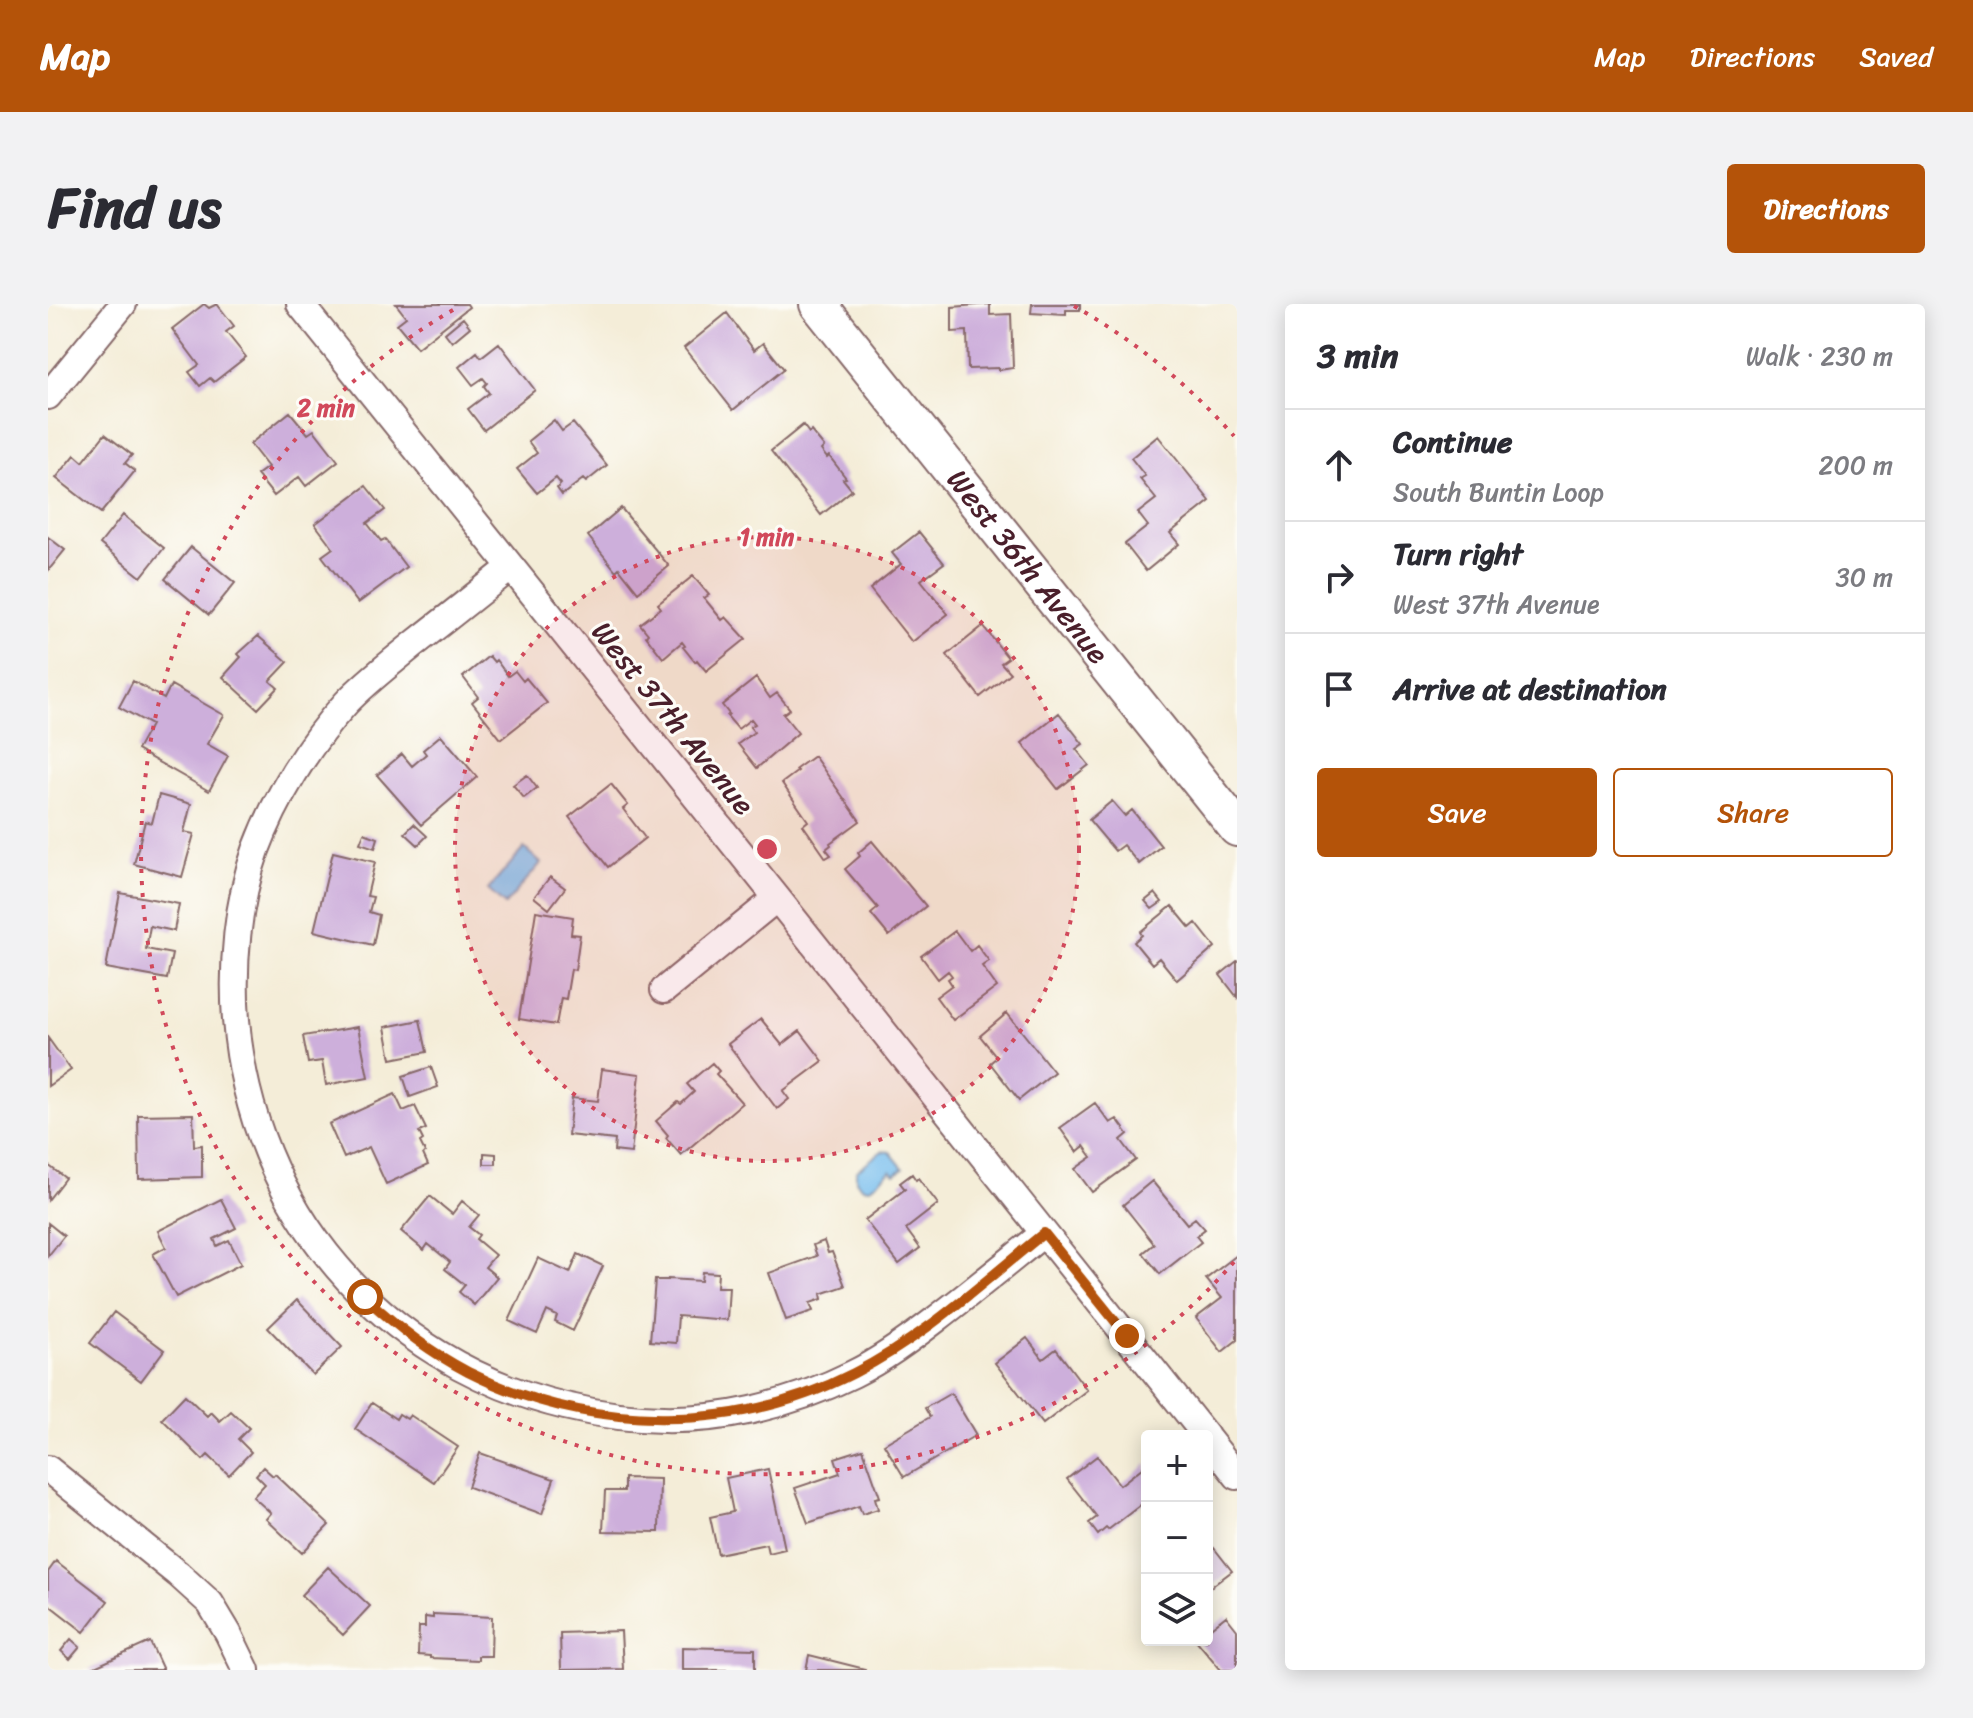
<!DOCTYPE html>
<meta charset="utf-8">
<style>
:root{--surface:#fff;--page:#f2f2f3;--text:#2b2b33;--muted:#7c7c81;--line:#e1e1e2;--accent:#b45309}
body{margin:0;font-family:Sriracha,sans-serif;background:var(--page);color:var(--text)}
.controls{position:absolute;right:24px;bottom:24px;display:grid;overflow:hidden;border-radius:8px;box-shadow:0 4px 20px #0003}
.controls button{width:72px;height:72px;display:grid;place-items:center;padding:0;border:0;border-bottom:2px solid var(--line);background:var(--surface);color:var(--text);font:40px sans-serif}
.stop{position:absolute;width:24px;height:24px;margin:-18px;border:6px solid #b45309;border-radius:50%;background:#fff}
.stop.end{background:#b45309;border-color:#fff;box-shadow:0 2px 8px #0008}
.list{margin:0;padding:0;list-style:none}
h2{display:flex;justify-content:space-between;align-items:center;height:104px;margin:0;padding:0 32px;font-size:34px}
h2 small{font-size:26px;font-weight:400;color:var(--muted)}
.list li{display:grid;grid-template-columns:52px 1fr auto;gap:24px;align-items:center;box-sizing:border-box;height:112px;padding:0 32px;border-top:2px solid var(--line)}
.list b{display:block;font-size:30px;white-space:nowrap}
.list p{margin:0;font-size:26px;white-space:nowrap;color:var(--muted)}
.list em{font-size:26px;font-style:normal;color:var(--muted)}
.actions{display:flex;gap:16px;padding:24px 32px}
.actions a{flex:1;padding:18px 0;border:2px solid var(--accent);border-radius:8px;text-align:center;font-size:28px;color:var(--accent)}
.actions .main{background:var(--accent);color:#fff}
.icon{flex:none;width:44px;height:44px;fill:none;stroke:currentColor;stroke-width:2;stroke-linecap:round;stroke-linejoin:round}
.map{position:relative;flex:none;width:1189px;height:1366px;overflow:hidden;border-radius:8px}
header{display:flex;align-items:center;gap:48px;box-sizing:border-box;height:112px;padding:0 40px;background:var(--accent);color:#fff}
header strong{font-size:38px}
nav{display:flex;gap:44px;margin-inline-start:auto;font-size:28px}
.intro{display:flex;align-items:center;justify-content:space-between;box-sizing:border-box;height:192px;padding:0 48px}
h1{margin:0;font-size:56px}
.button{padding:20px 36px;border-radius:8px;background:var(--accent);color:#fff;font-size:28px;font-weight:700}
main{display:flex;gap:48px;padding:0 48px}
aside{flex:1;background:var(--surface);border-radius:8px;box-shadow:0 4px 20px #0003}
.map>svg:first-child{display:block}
</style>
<header>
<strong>Map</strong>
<nav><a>Map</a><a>Directions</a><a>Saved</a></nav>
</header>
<div class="intro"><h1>Find us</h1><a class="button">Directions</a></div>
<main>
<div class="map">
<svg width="1189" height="1366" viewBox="0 0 1189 1366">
<rect width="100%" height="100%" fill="#fdfcf7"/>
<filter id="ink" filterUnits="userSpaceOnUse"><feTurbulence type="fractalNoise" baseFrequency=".0125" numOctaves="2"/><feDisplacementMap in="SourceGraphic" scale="16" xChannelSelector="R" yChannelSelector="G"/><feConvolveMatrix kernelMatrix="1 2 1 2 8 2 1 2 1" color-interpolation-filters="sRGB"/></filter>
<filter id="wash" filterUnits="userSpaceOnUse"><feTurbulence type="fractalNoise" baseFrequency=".006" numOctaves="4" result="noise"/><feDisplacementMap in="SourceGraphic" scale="32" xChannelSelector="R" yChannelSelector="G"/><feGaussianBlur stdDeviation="1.8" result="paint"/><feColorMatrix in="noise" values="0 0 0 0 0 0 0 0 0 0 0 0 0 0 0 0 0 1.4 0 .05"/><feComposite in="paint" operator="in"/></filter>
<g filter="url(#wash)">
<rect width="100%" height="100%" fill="#f4edd8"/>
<path fill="#76bdee" stroke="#606e8c" stroke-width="2" d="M476,544l17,15 -36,42 -17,-15z
M834,847l8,1 13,16 -8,6 -4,-4 -21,18 -9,-1 -5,-7v-9z"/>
<g id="blocks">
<path fill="#cdafdb" d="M156,0l5,4 8,-4 17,22 -8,6 20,25 -32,25 -4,-4 -10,8 -11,-14 10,-7 -27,-36z
M348,0h71l2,3 -52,41 -20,-24 9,-7z
M942,0v11l21,-1 2,54 -14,2v-2l-31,1 -1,-38 -15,1v-25z
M984,0h48v6h-14v5l-35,-2z
M679,9l27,37 9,-7 21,26 -51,41 -49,-62z
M415,14l7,9 -18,15 -7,-9z
M451,39l36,47 -51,40 -16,-21 21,-16 -5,-7 3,-3 -4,-5 -10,7 -14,-18 18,-15 4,5z
M242,108l18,22 6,-4 24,31 -32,25 -7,-9 -25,19 -17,-21 11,-8 -18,-23z
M506,116l8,11 11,-8 34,42 -21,17 -3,-3 -21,16 -5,-7 4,-4 -5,-6 -19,15 -20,-24 20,-16 -9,-12z
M755,121l6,8 2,-2 13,16 -3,3 6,8 2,-2 17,22 -3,1 9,11 -31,25 -50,-64z
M57,130l27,21 -7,8 10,8 -34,42 -45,-35 19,-23 8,7z
M1110,132l52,65 -40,32 9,11 -33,27 -21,-27 23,-18 -10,-13 18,-14 -16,-20 5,-3 -14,-18z
M318,182l19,24 -18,13 14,18 4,-2 21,28 -48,36 -36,-47 11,-8 -18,-24z
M573,204l48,58 -31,26 -19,-24 -3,3 -28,-35z
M75,211l41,33 -23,29 -41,-33z
M871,228l25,31 -23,17 27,34 -36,28 -42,-53 31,-25 -9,-11z
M0,233l17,13 -17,21z
M143,243l44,36 -26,32 -44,-36z
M645,272l16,19 -5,3 18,22 4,-3 20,22 -40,32 -9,-11 -2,2 -12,-15 2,-1 -3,-4 -19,16 -17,-22 2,-2 -8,-10 21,-16 -3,-4z
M935,322l25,32 -7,5 9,10 -30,24 -33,-42z
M210,332l30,26 -18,19 8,7 -20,21 -35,-32 18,-20 -3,-3z
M441,352l5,6 2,-2 12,16 7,-5 8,10 3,-3 21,25 -46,36 -29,-37 6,-5 -15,-20z
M708,374l14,20 7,-5 13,16 -7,5 15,19 -41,35 -19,-24 16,-12 -4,-5 5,-3 -4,-5 -13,10 -11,-13 2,-2 -7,-9z
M85,377l31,18 7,-14 53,30 -17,29 21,12 -19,35 -72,-41 14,-25 -32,-18z
M1011,409l24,31 -7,5 13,16 -31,24 -36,-46z
M393,431l36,42 -56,48 -44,-50 25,-21 10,12 14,-12 -3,-4z
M766,452l46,65 -30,22 1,2 -5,4 5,6 -5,3 -23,-33 5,-4 -26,-38 16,-12 -2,-2z
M479,471l10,13 -13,10 -11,-13z
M563,480l17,21 -5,4 22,29 -37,29 -39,-50z
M111,491l32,9 -7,28 10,2 -12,43 -48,-13 11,-43 7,2z
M1064,497l13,15 7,-6 29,36 -22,18 -16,-19 -8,6 -26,-31z
M366,520l13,12 -9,9 -13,-12z
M316,529l14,5 -3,10 -15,-5z
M824,537l54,65 -37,30 -18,-22 7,-6 -33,-39 15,-13 -2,-3z
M285,548l42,10 -8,34 6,1 -4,15 10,3 -6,30 -59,-14z
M502,573l15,11 -16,21 -15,-12z
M72,589l59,11 -5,27 -24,-5 -4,23 26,5 -5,25 -61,-11z
M1107,589l7,9 -10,7 -7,-8z
M1124,602l18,22 6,-5 19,24 -38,33 -18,-22 -7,6 -18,-22 8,-7 -2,-3z
M488,607l37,6 -2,17 9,1 -5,35 -4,-1 -5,30 -5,-1 -5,27 -37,-6z
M907,627l15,20 7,-6 12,16 -7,5 15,21 -44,33 -17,-23 16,-12 -4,-6 4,-3 -4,-5 -10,8 -17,-23z
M1189,657v36l-17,-22z
M959,709l47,59 -35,28 -29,-37 7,-6 -17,-21z
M713,715l21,26 18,-14 23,30 -40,30 6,8 -12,10 -49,-65z
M372,716l7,32 -36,7 -6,-32z
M310,723l10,50 -42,8 -4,-24 -14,2 -5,-27z
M0,734l23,32 -23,16z
M664,759l7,8 -3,3 26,29 -61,52 -15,-17 2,-3 -12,-14 22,-19 3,2 13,-12 -7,-8z
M383,763l7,20 -28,10 -7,-21z
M554,765l38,5 -9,79 -17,-2 1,-11 -47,-5 4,-37 26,3z
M347,790l8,17 12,-5 11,23 -7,3 4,8 -3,2 5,10 -2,2 5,11 -42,19 -17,-37 -25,11 -15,-34z
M1047,799l15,20 7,-4 11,15 -7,6 15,20 -44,32 -17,-23 17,-12 -8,-11 -7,6 -17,-24z
M145,810l1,32 8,-1v32l-63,2 -1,-64z
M436,849l12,1v10h-12z
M0,861l17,13 -17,22z
M864,870l4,6 2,-2 20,26 -32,25 14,19 -21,16 -34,-44 40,-31 -5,-6z
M1104,877l35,43 8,-6 10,11 -9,7 5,6 -41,32 -17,-21 11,-9 -31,-39z
M382,892l22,18 10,-13 17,14 -10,12 10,8 -3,4 19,16 -10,12 12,10 -23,28 -15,-13 6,-7 -20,-16 5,-7 -22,-18 -4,6 -23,-19z
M173,895l15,29 -22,11 3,7 12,-6 12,24 -65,33 -23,-43 13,-7 -8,-16z
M0,919l16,13 -16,20z
M776,937l4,12 4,-1 13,34 -24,8 1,5 -12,4 3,8 -27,9 -17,-47 48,-17 -4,-11z
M530,950l25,12 -30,65 -18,-9 2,-6 -10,-5 -10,23 -28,-13 29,-63 32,15z
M1189,951v85l-15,12 -26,-34 26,-20 -16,-19z
M654,968l16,1 -1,14h12l-2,33 -49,-4 -2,27 -26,-2 5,-61h13v-1l33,2z
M249,996l45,47 -29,28 -45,-47z
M66,1008l50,38 -23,31 -51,-38z
M979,1034l16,21 13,-10 31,41 -44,34 -48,-61z
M903,1089l25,42 -72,42 -20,-33 46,-27 -5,-9z
M137,1091l22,21 4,-4 9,9 11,-10 18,17 -11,11 13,13 -22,23 -21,-20 -5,5 -41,-41z
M324,1099l24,16 3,-5 8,5 3,-4 48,32 -24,35 -79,-53z
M815,1145l17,48 -5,1 3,11 -16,5 -3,-8 -51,17 -13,-35 45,-15 -5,-15z
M432,1149l74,26 -12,35 -74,-27z
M1049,1152l23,29 27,-21v36l-39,30 -2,-2 -8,7 -9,-12 8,-6 -30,-38z
M215,1163l10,9 2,-2 54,51 -27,28 -36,-34 5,-6 -18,-16 12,-13 -9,-9z
M720,1165l17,80 -17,4 -2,-9 -48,10 -8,-37 23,-5 -7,-34z
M576,1174l36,1 -1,53 -56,-1 2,-40h19z
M1166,1244l18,23 -25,19v-36z
M8,1257l52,40 -24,31 -36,-28v-32z
M280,1263l42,39 -27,29 -42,-40z
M385,1310l59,3 -1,39h-13v4l-48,-2v-2l-12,-1 1,-28h6v-10l8,1z
M1178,1312l11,14v40h-16l-25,-30h11v-9z
M573,1327l2,38 -62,1 -1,-37z
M23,1335l9,8 -10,12 -9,-8z
M102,1338l13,28h-75z
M634,1343l73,2v21h-73z
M761,1351l56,14v1h-59z"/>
</g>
</g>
<g filter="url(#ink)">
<use href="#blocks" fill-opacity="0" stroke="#866768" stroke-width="2"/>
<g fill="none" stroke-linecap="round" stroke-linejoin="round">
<g stroke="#866768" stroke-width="30">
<path id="street" d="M252,0l477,594 429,538
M0,92l75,-92
M463,263c-32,26 -65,52 -97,77 -23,19 -47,37 -68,59 -37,40 -71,96 -90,147 -19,53 -24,115 -20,170 15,188 145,342 329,386 61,15 125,18 187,4 34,-8 69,-20 101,-36 29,-14 56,-34 82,-54 37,-28 73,-58 109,-87
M616,686l113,-92
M1159,1134l30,38
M0,1165l130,105 32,29 18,30 18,37"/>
</g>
<g stroke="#866768" stroke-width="40">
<g id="secondary">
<path id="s1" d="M770,0l419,524"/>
</g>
</g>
<use href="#street" stroke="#fff" stroke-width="26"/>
<use href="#secondary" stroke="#fff" stroke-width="36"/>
</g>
</g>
<g fill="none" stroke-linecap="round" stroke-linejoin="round" filter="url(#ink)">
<path stroke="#b45309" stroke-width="10" d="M317,993c31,29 65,55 103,75 119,60 266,63 386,1 70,-35 129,-91 190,-140l83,103"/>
</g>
<circle cx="719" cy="545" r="312" fill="#d1495b" fill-opacity=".12"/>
<g fill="none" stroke="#d1495b" stroke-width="4" stroke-dasharray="4 8">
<circle cx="719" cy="545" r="312"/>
<path d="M1186 958A624 624 0 1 1 412 2M1026 2A624 624 0 0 1 1186 132"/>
</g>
<g text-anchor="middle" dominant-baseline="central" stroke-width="6" stroke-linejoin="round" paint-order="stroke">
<g font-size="30" fill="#4a1f2b" stroke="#fdfcf7">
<text stroke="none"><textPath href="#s1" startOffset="336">West 36th Avenue</textPath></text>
<text transform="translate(625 414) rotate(51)">West 37th Avenue</text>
</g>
</g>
<circle cx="719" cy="545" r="12" fill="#d1495b" stroke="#fdfcf7" stroke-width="4"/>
<g font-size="24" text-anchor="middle" font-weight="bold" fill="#d1495b" stroke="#fdfcf7" stroke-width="6" stroke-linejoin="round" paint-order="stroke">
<text x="278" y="112">2 min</text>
<text x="719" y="241">1 min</text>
</g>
</svg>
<div class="controls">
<button>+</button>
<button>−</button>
<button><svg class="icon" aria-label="layers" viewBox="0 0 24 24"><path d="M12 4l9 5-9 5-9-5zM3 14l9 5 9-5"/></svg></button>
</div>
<div class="stop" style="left:317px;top:993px"></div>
<div class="stop end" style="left:1079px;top:1032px"></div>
</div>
<aside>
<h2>3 min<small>Walk · 230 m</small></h2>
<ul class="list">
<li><svg class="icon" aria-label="ahead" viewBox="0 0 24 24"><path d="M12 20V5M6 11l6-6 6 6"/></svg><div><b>Continue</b><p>South Buntin Loop</p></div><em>200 m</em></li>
<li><svg class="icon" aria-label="right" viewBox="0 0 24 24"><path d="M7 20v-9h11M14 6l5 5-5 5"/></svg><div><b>Turn right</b><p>West 37th Avenue</p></div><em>30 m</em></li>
<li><svg class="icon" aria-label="arrive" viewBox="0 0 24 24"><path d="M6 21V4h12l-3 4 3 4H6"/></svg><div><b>Arrive at destination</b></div></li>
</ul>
<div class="actions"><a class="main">Save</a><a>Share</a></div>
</aside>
</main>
